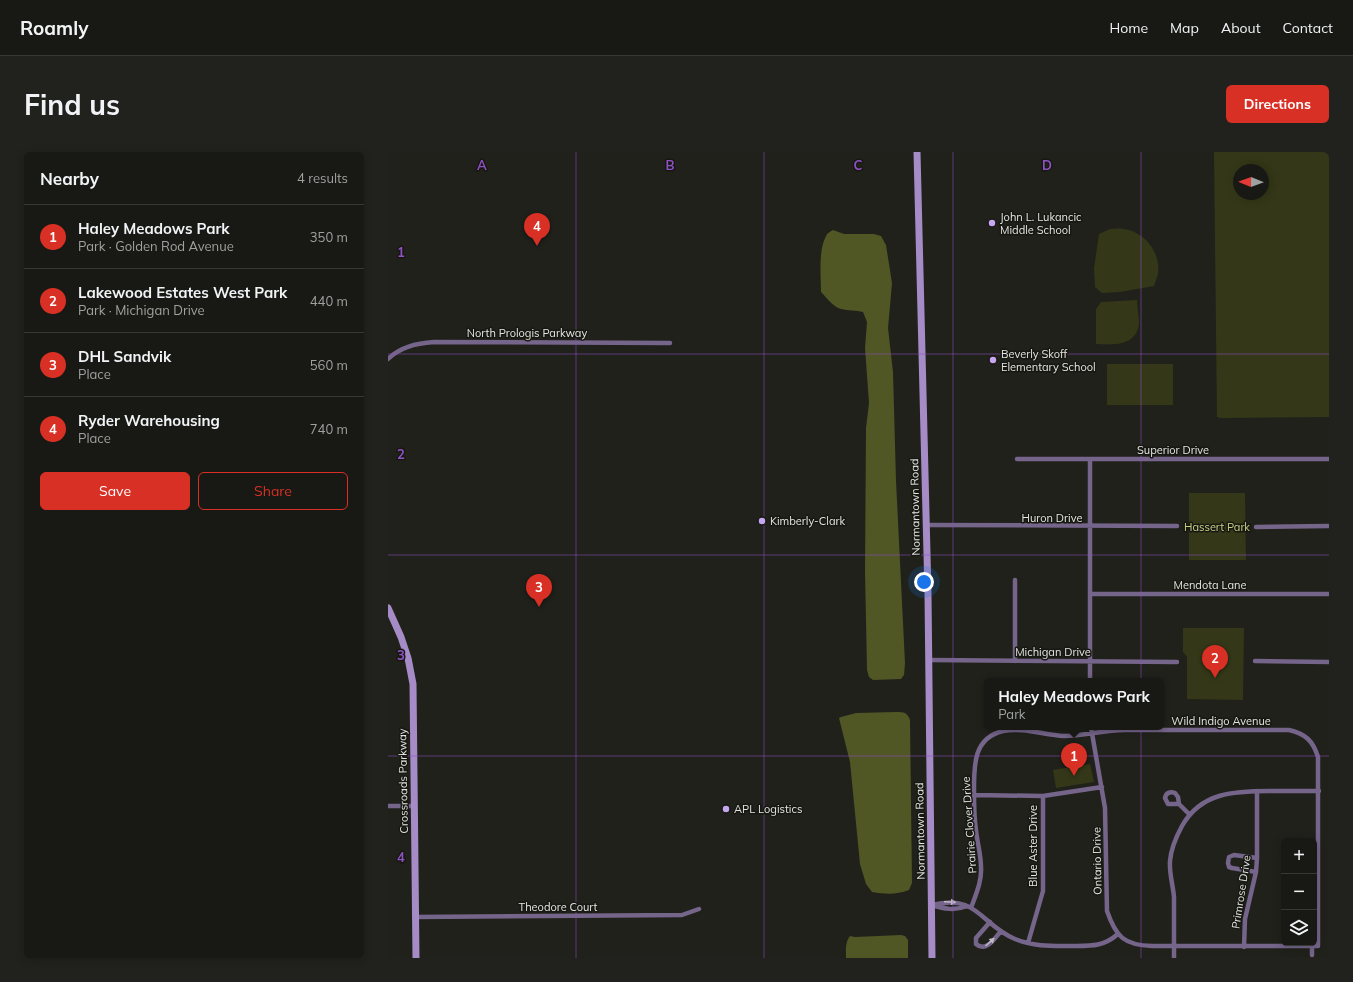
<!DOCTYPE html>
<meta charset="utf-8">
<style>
:root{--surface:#181914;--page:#21221d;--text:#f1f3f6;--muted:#9fa0a0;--line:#363834;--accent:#d93025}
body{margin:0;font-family:Mulish,sans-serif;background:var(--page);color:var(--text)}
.controls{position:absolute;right:12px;bottom:12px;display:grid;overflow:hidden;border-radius:6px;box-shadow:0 2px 10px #0003}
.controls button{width:36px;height:36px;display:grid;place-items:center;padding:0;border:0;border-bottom:1px solid var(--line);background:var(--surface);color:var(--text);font:20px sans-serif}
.compass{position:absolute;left:845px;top:12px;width:36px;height:36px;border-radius:50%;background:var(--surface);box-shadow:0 2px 10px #0003;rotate:271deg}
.you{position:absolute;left:536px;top:430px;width:14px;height:14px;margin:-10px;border:3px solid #fff;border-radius:50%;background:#1a73e8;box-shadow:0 0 0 6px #1a73e833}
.badge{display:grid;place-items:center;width:26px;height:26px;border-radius:50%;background:var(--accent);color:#fff;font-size:13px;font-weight:700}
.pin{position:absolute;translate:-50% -33px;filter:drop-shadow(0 1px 2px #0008)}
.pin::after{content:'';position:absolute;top:21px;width:14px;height:12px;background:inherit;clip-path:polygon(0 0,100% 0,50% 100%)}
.popup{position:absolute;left:596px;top:526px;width:180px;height:52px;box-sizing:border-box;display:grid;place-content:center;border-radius:6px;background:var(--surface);filter:drop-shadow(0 1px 3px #0005);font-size:13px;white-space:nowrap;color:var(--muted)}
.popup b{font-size:15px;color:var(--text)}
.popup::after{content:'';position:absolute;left:50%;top:100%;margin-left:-8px;border:8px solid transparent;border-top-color:var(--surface)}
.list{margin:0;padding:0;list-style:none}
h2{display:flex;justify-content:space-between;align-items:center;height:52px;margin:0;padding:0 16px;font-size:17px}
h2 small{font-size:13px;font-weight:400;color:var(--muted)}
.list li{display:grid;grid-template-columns:26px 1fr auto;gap:12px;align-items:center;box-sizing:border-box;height:64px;padding:0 16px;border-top:1px solid var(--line)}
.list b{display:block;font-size:15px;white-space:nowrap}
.list p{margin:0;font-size:13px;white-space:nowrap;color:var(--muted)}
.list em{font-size:13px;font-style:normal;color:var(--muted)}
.actions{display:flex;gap:8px;padding:12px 16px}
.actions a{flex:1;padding:9px 0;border:1px solid var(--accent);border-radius:6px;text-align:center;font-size:14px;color:var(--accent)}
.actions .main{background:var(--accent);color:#fff}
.icon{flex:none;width:22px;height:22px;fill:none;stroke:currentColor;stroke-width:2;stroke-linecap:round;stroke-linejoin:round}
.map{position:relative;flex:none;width:941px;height:806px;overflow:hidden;border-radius:6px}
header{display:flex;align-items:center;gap:24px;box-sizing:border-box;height:56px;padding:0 20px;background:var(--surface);border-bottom:1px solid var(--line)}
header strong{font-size:19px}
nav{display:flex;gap:22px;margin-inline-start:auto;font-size:14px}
.intro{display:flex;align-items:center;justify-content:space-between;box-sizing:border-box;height:96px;padding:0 24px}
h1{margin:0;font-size:28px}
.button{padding:10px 18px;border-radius:6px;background:var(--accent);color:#fff;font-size:14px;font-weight:700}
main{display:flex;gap:24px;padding:0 24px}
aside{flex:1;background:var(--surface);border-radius:6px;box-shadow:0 2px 10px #0003}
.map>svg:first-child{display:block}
</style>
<header>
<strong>Roamly</strong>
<nav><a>Home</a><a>Map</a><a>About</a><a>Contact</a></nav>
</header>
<div class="intro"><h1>Find us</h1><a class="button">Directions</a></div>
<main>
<aside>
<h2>Nearby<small>4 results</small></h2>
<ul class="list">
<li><span class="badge">1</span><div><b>Haley Meadows Park</b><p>Park · Golden Rod Avenue</p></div><em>350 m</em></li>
<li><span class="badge">2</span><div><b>Lakewood Estates West Park</b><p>Park · Michigan Drive</p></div><em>440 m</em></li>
<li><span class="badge">3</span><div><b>DHL Sandvik</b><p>Place</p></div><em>560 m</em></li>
<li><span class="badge">4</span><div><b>Ryder Warehousing</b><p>Place</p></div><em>740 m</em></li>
</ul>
<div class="actions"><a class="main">Save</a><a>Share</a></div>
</aside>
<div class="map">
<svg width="941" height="806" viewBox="0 0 941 806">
<rect width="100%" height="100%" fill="#20211b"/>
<path fill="#343818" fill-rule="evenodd" d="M826,0h115v265l-108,1 -4,-1zM851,18h24v24h-24z
M722,77c4,0 9,-1 13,0 21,2 38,23 35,45 -1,4 -3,8 -4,12l-34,6 -18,1 -7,-6 -1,-19 5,-34z
M749,148c0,7 2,15 2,23 -2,23 -25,22 -43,21v-35l5,-7z
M719,212h66v41h-66z
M801,341h56l1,67h-57z
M795,476h61l-1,72 -56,-1v-42l-4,-5z
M702,612l4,18 -38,6 -3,-18z"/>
<path fill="#515625" d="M445,78l11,4h30l7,2 5,9 6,38 -4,45 5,44 3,109 9,182 -1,12 -3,4 -28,1 -4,-3 -2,-7 -2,-98 1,-144 3,-25 -4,-55 2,-26 -4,-10c-7,-2 -15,-1 -22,-3 -8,-2 -14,-11 -20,-17 0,-16 -3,-41 5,-56 1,-3 4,-4 7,-6z
M508,560c8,0 11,0 14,8l2,163 -3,7c-13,5 -24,4 -37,2l-6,-8 -6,-20 -10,-102 -11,-44 2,-1 15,-4z
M513,783l4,1 3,4v18h-62c0,-7 -1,-16 4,-22l5,1z"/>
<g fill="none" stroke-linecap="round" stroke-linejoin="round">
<path stroke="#75658a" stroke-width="4.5" d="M0,207c12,-12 29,-16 46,-17l236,1
M629,307h312
M538,373l251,1
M868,375l73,-1
M702,442h239
M541,508l248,2
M627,509v-81
M867,509l74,1
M702,529v-222
M586,643l69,1 59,-9
M791,652h-11l-3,-6c1,-5 5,-7 10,-5l3,4 1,7 11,11
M0,654h26
M868,720l-24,-4 -3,-1 -1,-4 1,-6 5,-2 23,3
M544,753c45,-12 49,20 83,34 19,8 38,7 57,7 19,0 31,1 46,-12
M544,753c12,4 23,6 35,1
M583,756c5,-14 11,-27 10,-41 0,-13 -4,-25 -5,-37 -2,-13 -2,-26 -2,-39 0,-25 -1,-53 29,-60 20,-4 41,4 61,5 20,0 40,-6 61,-6h164c17,4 24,11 29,27v189h-166c-28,-1 -36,-9 -45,-35l-2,-103 -12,-69 -2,-12
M27,765l267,-2 17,-6
M602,770l-14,16v6c10,9 19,-6 25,-13
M640,791l15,-52v-95
M856,795l1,-28 11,-47 1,-14v-67
M924,803v-9
M786,806c0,-20 0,-41 0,-61 -1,-12 -5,-24 -4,-36 1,-13 6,-24 12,-35 19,-34 53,-35 88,-35 16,0 32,0 49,0"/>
<path stroke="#a58cc6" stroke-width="7" d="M529,0l11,442 4,364
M0,456l13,29 7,21 5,26 3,274"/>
</g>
<defs><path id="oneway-solid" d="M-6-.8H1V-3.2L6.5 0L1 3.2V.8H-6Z"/></defs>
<g fill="#beb9c3">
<use href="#oneway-solid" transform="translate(562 750) rotate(2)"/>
<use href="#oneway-solid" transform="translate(602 790) rotate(-42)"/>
</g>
<path fill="none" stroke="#9051c6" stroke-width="1" stroke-opacity="0.55" d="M188,0v806M376,0v806M565,0v806M753,0v806M0,202h941M0,403h941M0,604h941"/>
<g fill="#c6a6f0" stroke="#171812" stroke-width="1.5">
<circle cx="604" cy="71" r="4"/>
<circle cx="605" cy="208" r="4"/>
<circle cx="374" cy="369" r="4"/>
<circle cx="338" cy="657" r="4"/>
</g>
<g text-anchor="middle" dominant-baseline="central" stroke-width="3" stroke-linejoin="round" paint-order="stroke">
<g font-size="11" fill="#e5e6e2" stroke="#171812" text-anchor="start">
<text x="612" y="65">John L. Lukancic<tspan x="612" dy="13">Middle School</tspan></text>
<text x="613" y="202">Beverly Skoff<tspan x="613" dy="13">Elementary School</tspan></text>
<text x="382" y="369">Kimberly-Clark</text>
<text x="346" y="657">APL Logistics</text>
</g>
<g font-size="11" fill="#e5e6e2" stroke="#171812">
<text x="139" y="181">North Prologis Parkway</text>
<text x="785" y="298">Superior Drive</text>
<text transform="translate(527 355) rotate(-91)">Normantown Road</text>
<text x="664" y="366">Huron Drive</text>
<text x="822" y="433">Mendota Lane</text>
<text x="665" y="500">Michigan Drive</text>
<text x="833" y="569">Wild Indigo Avenue</text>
<text transform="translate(15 629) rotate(-91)">Crossroads Parkway</text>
<text transform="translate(581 673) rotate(-94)">Prairie Clover Drive</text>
<text transform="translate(532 679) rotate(-91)">Normantown Road</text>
<text transform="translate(645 694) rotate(-90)">Blue Aster Drive</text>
<text transform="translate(709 709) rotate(-91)">Ontario Drive</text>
<text transform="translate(853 740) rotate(-81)">Primrose Drive</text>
<text x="170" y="755">Theodore Court</text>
</g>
<g font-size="11" fill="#c9d385" stroke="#171812">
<text x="829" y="375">Hassert Park</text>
</g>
</g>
<g font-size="13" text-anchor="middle" font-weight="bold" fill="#9051c6" stroke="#171812" stroke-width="3" stroke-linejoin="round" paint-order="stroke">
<text x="94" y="18">A</text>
<text x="282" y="18">B</text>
<text x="470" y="18">C</text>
<text x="659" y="18">D</text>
<text x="13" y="105">1</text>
<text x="13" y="307">2</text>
<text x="13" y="508">3</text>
<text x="13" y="710">4</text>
</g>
</svg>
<div class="controls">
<button>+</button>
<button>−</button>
<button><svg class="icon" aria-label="layers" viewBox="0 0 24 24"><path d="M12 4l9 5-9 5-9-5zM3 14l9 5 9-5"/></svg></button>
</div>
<svg class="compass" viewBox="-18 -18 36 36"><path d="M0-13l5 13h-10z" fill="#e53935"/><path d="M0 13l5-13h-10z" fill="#9fa0a0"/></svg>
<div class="you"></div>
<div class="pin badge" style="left:686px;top:624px">1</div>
<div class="popup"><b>Haley Meadows Park</b>Park</div>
<div class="pin badge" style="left:827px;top:526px">2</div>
<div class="pin badge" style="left:151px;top:455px">3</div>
<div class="pin badge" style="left:149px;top:94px">4</div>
</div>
</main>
